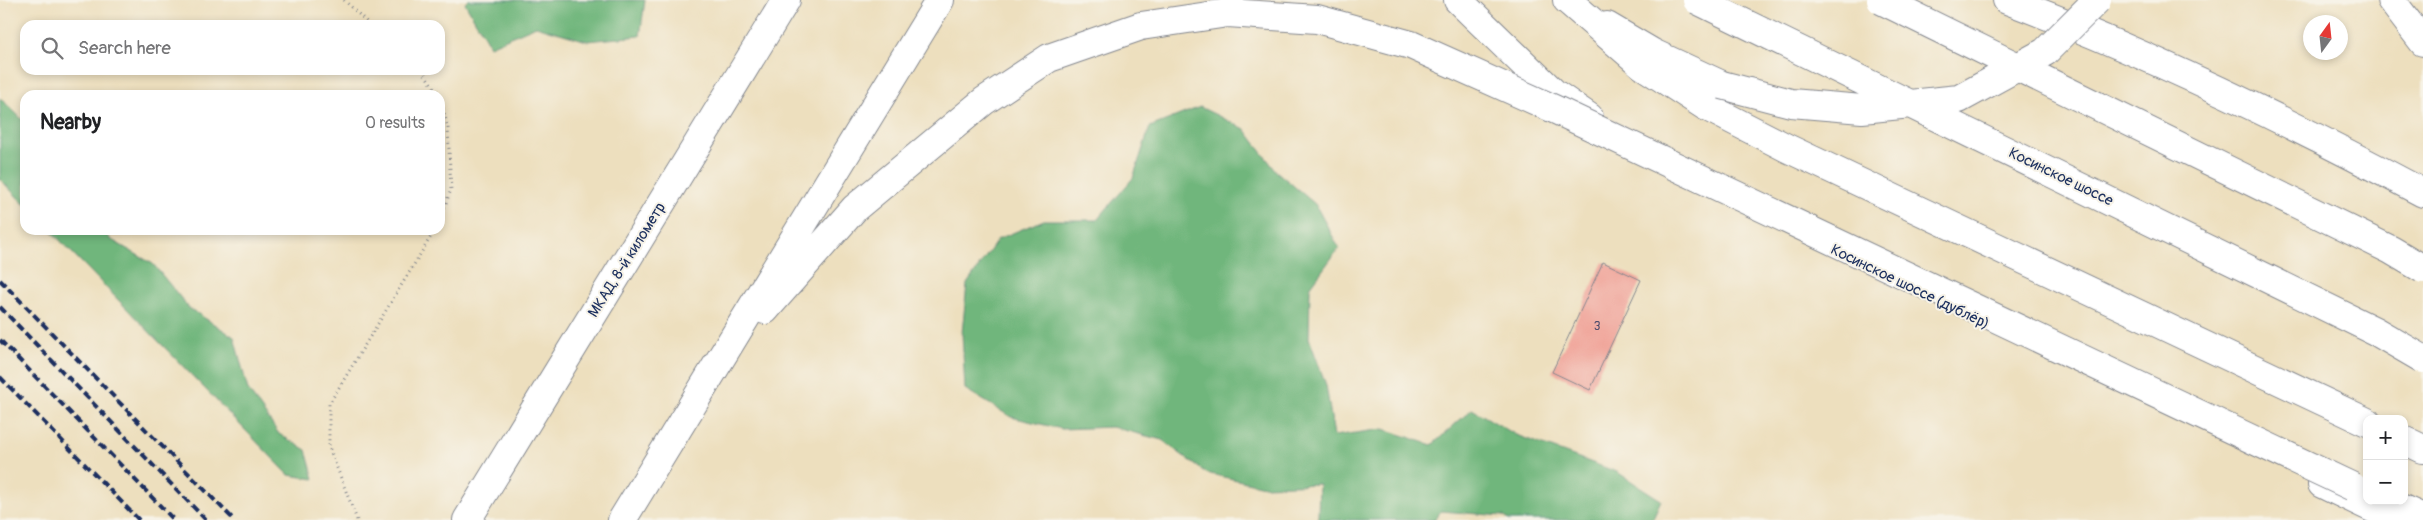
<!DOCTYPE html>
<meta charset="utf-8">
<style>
:root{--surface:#fff;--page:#f2f2f2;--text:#202124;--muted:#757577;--line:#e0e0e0}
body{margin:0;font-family:Pangolin,sans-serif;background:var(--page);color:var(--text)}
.controls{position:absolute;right:15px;bottom:15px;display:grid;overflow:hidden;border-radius:10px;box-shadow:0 2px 8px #0003}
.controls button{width:45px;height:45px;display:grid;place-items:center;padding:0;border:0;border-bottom:1px solid var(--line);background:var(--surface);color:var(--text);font:25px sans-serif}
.compass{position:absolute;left:2303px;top:15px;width:45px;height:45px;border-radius:50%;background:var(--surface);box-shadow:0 2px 8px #0003;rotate:15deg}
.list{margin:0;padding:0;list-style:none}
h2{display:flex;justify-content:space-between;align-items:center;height:65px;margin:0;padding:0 20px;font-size:21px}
h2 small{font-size:16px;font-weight:400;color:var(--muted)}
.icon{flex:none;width:28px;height:28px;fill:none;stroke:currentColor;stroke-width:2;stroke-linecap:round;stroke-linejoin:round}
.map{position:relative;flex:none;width:2423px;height:520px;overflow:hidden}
.search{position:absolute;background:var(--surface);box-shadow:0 2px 8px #0003;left:20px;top:20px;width:425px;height:55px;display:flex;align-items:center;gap:12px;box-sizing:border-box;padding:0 18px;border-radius:15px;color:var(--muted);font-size:19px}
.panel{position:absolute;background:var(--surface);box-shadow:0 2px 8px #0003;left:20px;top:90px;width:425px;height:145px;border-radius:15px}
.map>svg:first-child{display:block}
</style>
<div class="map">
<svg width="2423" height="520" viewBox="0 0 2423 520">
<rect width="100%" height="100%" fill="#f7f3e8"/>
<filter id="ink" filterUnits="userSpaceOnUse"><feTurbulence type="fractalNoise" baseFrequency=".02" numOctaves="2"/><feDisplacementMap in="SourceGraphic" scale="10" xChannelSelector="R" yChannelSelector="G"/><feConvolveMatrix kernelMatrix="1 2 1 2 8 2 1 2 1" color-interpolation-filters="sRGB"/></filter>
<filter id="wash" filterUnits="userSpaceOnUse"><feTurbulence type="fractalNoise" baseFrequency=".0096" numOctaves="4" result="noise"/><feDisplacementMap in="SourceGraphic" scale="20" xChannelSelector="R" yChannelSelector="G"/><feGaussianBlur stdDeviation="1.12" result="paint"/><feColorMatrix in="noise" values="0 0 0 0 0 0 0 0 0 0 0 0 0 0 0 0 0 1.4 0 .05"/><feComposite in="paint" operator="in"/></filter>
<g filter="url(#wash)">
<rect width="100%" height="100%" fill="#eddfbe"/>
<path fill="#6fb67b" stroke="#45726c" d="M468,0h177l-5,36 -53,5 -51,-15 -46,20 -25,-43z
M0,98l25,24v83l-25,-26z
M1200,107l45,22 31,42 39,33 24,44 -29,39 -1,51 17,47 8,51 50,-7 48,16 40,-36 44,26 101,37 44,28 -9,20h-143l-6,-4 -62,-5 -7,9h-113l-3,-3 1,-33 -55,2 -58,-13 -44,-33 -50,-13 -50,2 -51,-12 -46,-28 -3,-56 5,-49 31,-45 46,-19h53l36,-42 17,-51z
M50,230h55l5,9 43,25 36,44 45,29 14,53 31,44 27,16 8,29 -25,-4z"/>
<g id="blocks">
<path fill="#f0a398" d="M1603,262l38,18 -51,110 -38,-18z"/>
</g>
</g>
<g filter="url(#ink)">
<use href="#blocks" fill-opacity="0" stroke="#84878e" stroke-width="1"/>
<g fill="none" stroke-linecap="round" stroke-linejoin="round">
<g stroke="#84878e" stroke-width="30">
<path id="major" d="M1458,0l96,93 35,24
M1607,26l46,27 69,32
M2322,484l75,36"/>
</g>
<g stroke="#84878e" stroke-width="30">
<path id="highway" d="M1567,0l75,65 63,41 82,42 580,274
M2007,0c143,54 281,121 416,193
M2391,0l32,42
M765,310l90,-102 129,-107 65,-43 92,-32
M2404,440l19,9
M2385,501l38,17
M467,520l319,-520
M622,520l318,-520"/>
</g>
<path stroke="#84878e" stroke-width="3" stroke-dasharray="1 4" stroke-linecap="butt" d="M344,0l26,25
M422,70l17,25
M440,99l8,28 3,63 -11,28
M357,520l-28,-73v-43l106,-174"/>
<use href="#major" stroke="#fff" stroke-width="28"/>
<use href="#highway" stroke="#fff" stroke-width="28"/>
<path stroke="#1b2f5e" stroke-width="4" stroke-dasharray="8 4" stroke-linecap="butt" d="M0,280l234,240
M0,307l206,213
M0,340l174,180
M0,377l139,143"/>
<g stroke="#84878e" stroke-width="30" stroke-linecap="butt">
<path id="major-bridge" d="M1697,0l678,331 48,28
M1881,0l510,250 32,19
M1722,85l69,18 71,6 97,-10 86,-47 52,-52"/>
</g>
<g stroke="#84878e" stroke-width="30" stroke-linecap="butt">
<path id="highway-bridge" d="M1141,26l87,-13 89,6 94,26 143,64 799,378"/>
</g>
<use href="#major-bridge" stroke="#fff" stroke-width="28"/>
<use href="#highway-bridge" stroke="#fff" stroke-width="28"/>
</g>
</g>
<g text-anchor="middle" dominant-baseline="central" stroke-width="4" stroke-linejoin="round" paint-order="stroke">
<g font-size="12" fill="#504c6c">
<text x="1597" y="326">3</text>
</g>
<g font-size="15" fill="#1b2f5e" stroke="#f7f3e8">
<text transform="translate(2061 177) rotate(26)">Косинское шоссе</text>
<text transform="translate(627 260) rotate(-58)">МКАД, 8-й километр</text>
<text transform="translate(1910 287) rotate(26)">Косинское шоссе (дублёр)</text>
</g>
</g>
</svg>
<div class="controls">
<button>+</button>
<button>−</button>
</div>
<svg class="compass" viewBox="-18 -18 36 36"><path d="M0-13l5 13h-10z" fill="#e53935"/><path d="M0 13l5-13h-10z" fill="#757577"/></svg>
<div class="search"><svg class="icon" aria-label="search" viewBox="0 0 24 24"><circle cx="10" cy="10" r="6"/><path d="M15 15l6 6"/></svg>Search here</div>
<section class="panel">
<h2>Nearby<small>0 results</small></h2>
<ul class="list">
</ul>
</section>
</div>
